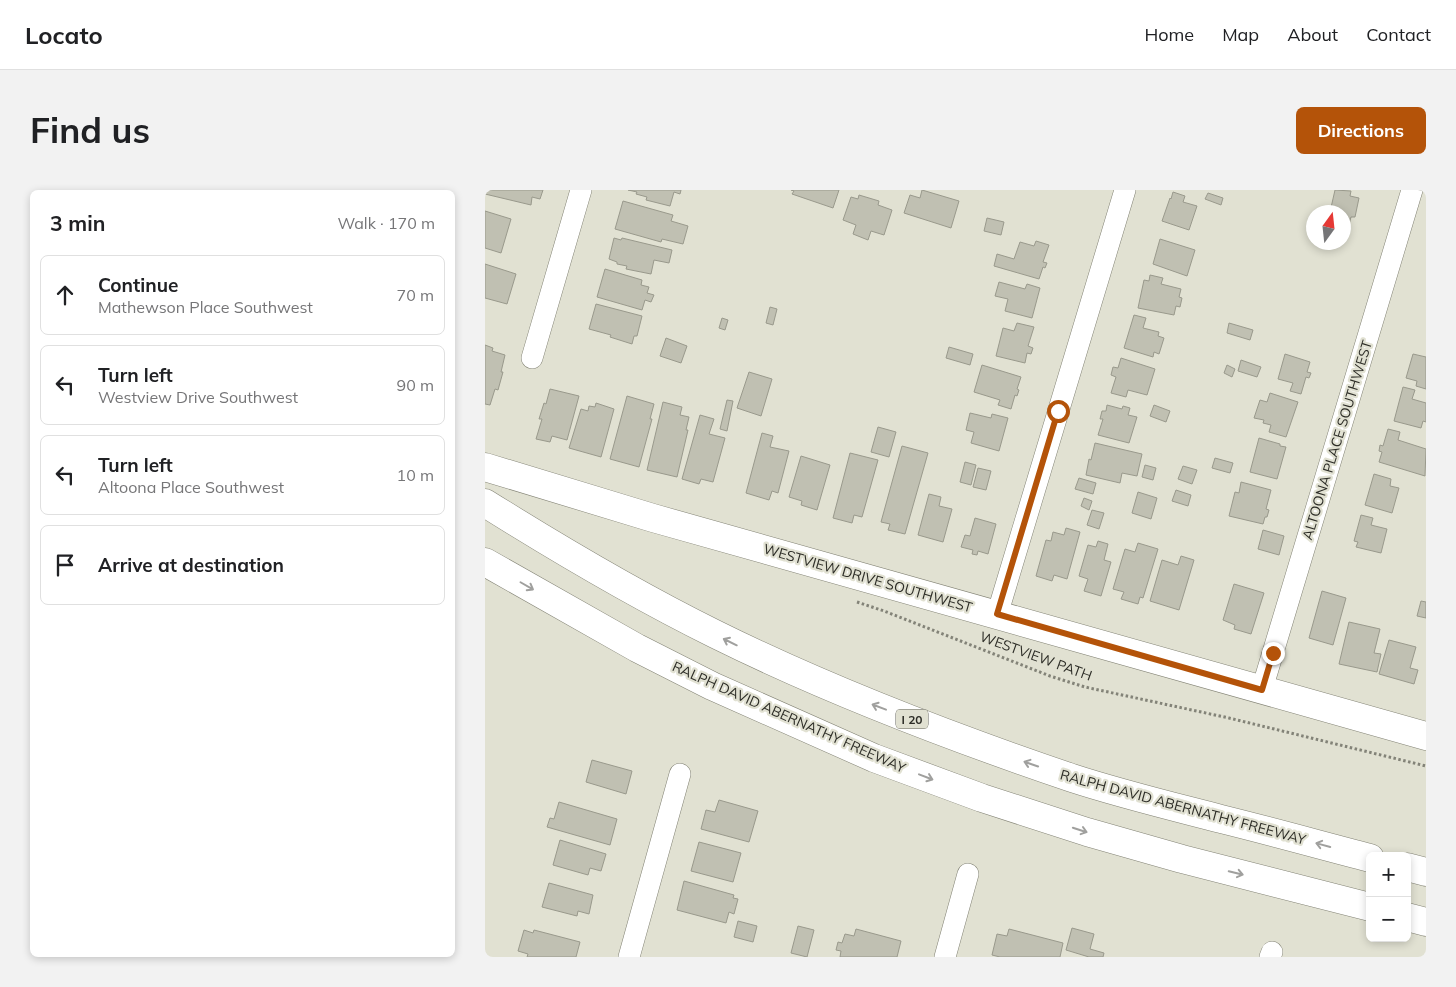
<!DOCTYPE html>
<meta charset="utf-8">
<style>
:root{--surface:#fff;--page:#f2f2f2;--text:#202124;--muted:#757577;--line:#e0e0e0;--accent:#b45309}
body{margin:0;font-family:Mulish,sans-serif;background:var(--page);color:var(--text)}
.controls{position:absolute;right:15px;bottom:15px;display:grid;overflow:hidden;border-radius:8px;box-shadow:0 2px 8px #0003}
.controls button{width:45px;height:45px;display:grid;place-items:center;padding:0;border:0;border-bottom:1px solid var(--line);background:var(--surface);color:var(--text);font:25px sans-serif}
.compass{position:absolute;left:821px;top:15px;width:45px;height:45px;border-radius:50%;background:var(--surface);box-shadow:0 2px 8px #0003;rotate:15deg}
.stop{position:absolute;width:15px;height:15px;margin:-11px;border:4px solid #b45309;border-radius:50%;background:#fff}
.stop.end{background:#b45309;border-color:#fff;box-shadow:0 1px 5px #0008}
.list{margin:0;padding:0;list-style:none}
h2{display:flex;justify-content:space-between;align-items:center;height:65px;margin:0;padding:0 20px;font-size:21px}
h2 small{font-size:16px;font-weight:400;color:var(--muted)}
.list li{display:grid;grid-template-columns:32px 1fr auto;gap:15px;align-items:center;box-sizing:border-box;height:80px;margin:0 10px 10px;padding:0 10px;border:1px solid var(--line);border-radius:8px}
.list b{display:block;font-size:19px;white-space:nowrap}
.list p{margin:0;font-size:16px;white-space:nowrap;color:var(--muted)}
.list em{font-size:16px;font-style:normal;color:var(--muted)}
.icon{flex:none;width:28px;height:28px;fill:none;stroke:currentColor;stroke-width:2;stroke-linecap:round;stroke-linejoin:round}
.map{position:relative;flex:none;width:941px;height:767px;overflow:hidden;border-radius:8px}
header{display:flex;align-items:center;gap:30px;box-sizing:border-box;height:70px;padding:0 25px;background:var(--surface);border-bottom:1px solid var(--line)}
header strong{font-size:24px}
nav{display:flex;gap:28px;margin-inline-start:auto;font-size:18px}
.intro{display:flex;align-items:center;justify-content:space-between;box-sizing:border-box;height:120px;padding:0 30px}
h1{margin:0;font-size:35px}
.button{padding:12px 22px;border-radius:8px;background:var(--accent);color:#fff;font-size:18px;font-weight:700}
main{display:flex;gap:30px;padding:0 30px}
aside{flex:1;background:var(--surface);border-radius:8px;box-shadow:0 2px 8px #0003}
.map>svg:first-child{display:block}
</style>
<header>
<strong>Locato</strong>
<nav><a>Home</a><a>Map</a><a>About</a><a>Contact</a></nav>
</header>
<div class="intro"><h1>Find us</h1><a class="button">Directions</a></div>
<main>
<aside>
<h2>3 min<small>Walk · 170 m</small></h2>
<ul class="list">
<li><svg class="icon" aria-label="ahead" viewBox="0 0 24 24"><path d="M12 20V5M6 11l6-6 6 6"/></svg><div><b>Continue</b><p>Mathewson Place Southwest</p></div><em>70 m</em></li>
<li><svg class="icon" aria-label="left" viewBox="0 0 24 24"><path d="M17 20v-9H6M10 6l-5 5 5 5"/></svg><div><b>Turn left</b><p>Westview Drive Southwest</p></div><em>90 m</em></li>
<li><svg class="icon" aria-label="left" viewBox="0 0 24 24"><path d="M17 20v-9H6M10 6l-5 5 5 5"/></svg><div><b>Turn left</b><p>Altoona Place Southwest</p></div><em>10 m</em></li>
<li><svg class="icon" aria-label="arrive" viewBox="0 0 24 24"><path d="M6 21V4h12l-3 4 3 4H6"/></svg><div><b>Arrive at destination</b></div></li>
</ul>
</aside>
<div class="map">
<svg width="941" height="767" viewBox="0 0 941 767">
<rect width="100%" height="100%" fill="#e1e1d2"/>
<path fill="#c0c0b2" stroke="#99998c" d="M0,0h58l-3,9 -8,-2 -1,8 -46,-11z
M143,0h53l-1,4 -6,-2 -4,14 -24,-6 1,-3 -11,-3 1,-2z
M306,0h48l-6,18 -41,-14 2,-3z
M437,0l37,11 -8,27 -47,-15 6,-18 10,3z
M850,0l16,1 -1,5 9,2 -4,19h-4l-5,19h-3v-24h-13z
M688,2l12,4 -2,6 14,4 -8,24 -27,-9 8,-23 1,1z
M723,3l15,5 -2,7 -16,-6z
M374,5l20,6 -1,4 14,5 -8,25 -13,-4 -3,9 -15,-6 3,-9 -13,-5 8,-23 7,2z
M138,11l50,14 -2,6 17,5 -5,18 -21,-5 -1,3 -46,-13z
M0,21l26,8 -10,34 -16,-5z
M502,28l17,4 -3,13 -17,-4z
M129,48l7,2 1,-2 50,12 -3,13 -15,-3 -3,14 -25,-5 1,-3 -10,-2v-2l-8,-3z
M675,49l35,11 -8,26 -34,-12z
M551,51l13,4 -6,17 4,1 -2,5 -2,-1 -4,12 -45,-13 3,-12 17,5 6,-17 14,4z
M0,74l31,10 -9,30 -22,-6z
M120,79l37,11 -1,5 8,2 -2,6 7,2 -3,7 -6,-2 -3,10 -45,-13z
M665,85l13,3 -2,6 20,5 -2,8 3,1 -2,9 -4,-1 -2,9 -36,-7 6,-28 5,1z
M514,92l26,7 2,-5 13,4 -8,30 -27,-7 3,-12 -13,-3z
M111,114l46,12 -5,20h-3l-2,8 -22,-7 1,-2 -22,-6z
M285,117l7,2 -4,16 -7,-2z
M649,125l12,3 -3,10 16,4 -1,4 6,2 -5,16 -5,-2 -1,5 -29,-9z
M237,128l6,2 -3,10 -6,-2z
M532,133l17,4 -6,19 5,2 -2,6 -4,-1 -2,10 -29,-7 7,-28 11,3z
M744,133l24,7 -3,10 -23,-7z
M181,148l21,8 -6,17 -21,-7z
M0,155l8,3 -1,3 13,4 -4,17h2l-5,18 -3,-1 -5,16 -5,-1z
M464,157l24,7 -3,11 -24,-7z
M800,164l25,8 -3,10 4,1 -2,5 -3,-1 -5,17 -11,-3 3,-8 -15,-4z
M928,164l13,3v32l-10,-3 1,-5 -11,-3z
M636,168l34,11 -8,26 -19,-5 -2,7 -15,-4 5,-16 -5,-2 2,-8 5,1z
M756,170l20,7 -4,10 -19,-6z
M497,175l39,12 -4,12 2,1 -2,6 -2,-1 -4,14 -13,-4 2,-5 -26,-8z
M742,175l8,4 -3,8 -8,-4z
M264,182l23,7 -11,37 -24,-8z
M918,197l12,3 -3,9 14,4v19l-3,-1 -2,7 -27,-7z
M65,199l29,7 -12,44 -15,-4 -2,6 -14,-3 6,-20h-3l5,-16 2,1z
M785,203l28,9 -12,35 -17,-5 2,-7 -8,-2 1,-3 -10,-2 6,-18 7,2z
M142,206l27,8 -4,15h2l-13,48 -29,-8z
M242,210l6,1 -6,30 -7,-2z
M178,212l19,5 -2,8 9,2 -3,13h2l-11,47 -30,-7z
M111,213l18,6 -13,48 -32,-9 12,-39 7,2 1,-5 6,1z
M622,215l15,4 1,-3 7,2 -2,7 9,2 -8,26 -31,-8 5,-16h-3l2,-8h4z
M669,215l16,6 -4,11 -16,-6z
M485,223l21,5 1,-4 16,4 -9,33 -28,-8 3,-11 -8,-2z
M215,225l14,4 -5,15 16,4 -12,44 -12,-3 -2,5 -17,-5z
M393,237l18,5 -7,25 -18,-5z
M903,239l12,3 -2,8 28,9 -1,27 -46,-14 3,-10 -3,-1 1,-6 3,1z
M277,243l11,3 -3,11 19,4 -11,42 -6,-2 -3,9 -23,-7z
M774,248l21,6v2l6,1 -9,32 -27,-7z
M610,253l47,11 -5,22 -15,-3 -2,10 -34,-8 3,-16 2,1z
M417,256l26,7 -23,81 -17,-4 2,-6 -9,-2z
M365,263l28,7 -16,57 -8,-2 -2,8 -19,-5z
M316,266l29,9 -13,45 -16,-5 1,-4 -13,-4z
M730,268l18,5 -3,10 -18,-5z
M480,272l11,3 -5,20 -11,-3z
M660,275l11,3 -3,12 -11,-3z
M698,276l14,4 -5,14 -14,-5z
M493,278l13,3 -5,19 -13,-3z
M889,284l17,5 -1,7 9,2 -7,25 -27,-8z
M594,288l17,5 -3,11 -18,-5z
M756,292l30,8 -5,19 3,1 -2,7h-2l-2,7 -34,-8 6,-24 4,1z
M691,300l15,5 -3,11 -16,-5z
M653,302l19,6 -6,21 -19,-6z
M444,304l12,3 -2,9 13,3 -9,33 -25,-7z
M599,308l8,3 -3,9 -8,-4z
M607,320l12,3 -5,16 -12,-4z
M876,325l12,3 -2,7 16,4 -6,24 -25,-6 2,-5 -4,-1z
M490,328l21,6 -8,30 -10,-3 -1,4 -5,-1 1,-4 -12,-3 4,-12 5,1z
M581,338l14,4 -13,47 -13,-4 -2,6 -16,-5 10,-36 5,1 2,-9 11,3z
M778,340l21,6 -5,19 -21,-6z
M613,351l10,3 -4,16 7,2 -10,34 -17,-5 4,-12 -9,-3 9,-31 8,2z
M653,353l20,6 -15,49 -3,-1 -2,7 -17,-5 3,-7 -11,-3 12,-40 10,3z
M696,366l13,4 -15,50 -29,-9 12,-41 16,5z
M749,394l30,9 -13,41 -17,-5 1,-4 -12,-5z
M837,401l24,7 -13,47 -24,-7z
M936,411l5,1v16l-9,-2z
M864,432l31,7 -6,24 7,1 -4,18 -38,-8z
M904,450l27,7 -6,21 8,2 -4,14 -35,-10z
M107,570l40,11 -6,23 -40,-12z
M234,610l39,11 -9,31 -48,-13 5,-19 9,2z
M74,612l58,17 -7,26 -63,-18 3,-9 4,1z
M75,650l46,14 -5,17 -11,-3 -2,7 -35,-10z
M214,652l42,11 -8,29 -42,-11z
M199,691l50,14 -1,3 5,1 -4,15 -5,-2 -3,11 -49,-13z
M64,693l44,12 -4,19 -11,-3 -1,5 -35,-9z
M253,731l19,5 -4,16 -19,-5z
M313,736l16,4 -7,27 -16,-4z
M587,738l22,6 -4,15 14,4 -1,4h-14l-23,-7z
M371,739l45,12 -4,16h-57l1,-6 -5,-1 2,-8 4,1 3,-9 9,2z
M524,739l54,14 -3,14h-60l-8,-2 5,-21 10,2z
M39,740l9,3 1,-3 46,12 -4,15h-49l1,-3 -10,-3z"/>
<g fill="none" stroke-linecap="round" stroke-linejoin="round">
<g stroke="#838375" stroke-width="22">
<path id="street" d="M47,168l49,-168
M512,425l128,-425
M777,499l150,-499
M144,767l51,-183
M460,767l23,-83
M785,767l2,-5"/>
</g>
<g stroke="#838375" stroke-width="29">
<path id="secondary" d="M0,277l168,51 773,218"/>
</g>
<g stroke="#838375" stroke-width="29">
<path id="highway" d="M0,313c75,47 151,92 230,131 115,57 236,103 357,144 49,16 99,28 149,41 49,12 99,26 149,39
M0,372l152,86 75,38 162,72 108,40 105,34 95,27 188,48
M922,677l19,5
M922,727l19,5"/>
</g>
<path stroke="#838378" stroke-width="3" stroke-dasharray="2.5 2.5" stroke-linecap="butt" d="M372,412l27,9 166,65 35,11 144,31 197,48"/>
<use href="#street" stroke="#fff" stroke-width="21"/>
<use href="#secondary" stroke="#fff" stroke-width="28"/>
<use href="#highway" stroke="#fff" stroke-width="28"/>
</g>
<defs><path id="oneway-shaft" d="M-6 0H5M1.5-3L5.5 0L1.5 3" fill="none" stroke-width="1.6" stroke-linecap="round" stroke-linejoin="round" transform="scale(1.25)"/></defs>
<g stroke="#a0a09e">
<use href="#oneway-shaft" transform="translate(42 396) rotate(30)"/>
<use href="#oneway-shaft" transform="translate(245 452) rotate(-154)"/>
<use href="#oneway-shaft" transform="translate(394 517) rotate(-159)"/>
<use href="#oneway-shaft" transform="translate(546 574) rotate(-161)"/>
<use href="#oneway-shaft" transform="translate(441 587) rotate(21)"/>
<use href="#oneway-shaft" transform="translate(595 640) rotate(18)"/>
<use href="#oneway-shaft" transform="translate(838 655) rotate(-165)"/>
<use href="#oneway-shaft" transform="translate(751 683) rotate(14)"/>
</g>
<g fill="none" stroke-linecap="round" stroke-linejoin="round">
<path stroke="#b45309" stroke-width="6" d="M573,221l-61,203 265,76 11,-37"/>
</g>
<g text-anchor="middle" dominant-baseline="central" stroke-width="4.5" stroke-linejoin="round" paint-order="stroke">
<rect fill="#e1e1d2" stroke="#63635a" stroke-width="1" x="411" y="519.5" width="32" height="19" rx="4"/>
<g font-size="12" font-weight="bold" fill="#2d2d27">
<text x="427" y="529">I 20</text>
</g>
<g font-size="14" fill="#2d2d27" stroke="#e1e1d2">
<text transform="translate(852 250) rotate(-73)">ALTOONA PLACE SOUTHWEST</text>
<text transform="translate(383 388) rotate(16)">WESTVIEW DRIVE SOUTHWEST</text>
<text transform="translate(551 466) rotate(20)">WESTVIEW PATH</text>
<text transform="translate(304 527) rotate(24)">RALPH DAVID ABERNATHY FREEWAY</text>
<text transform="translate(698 617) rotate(15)">RALPH DAVID ABERNATHY FREEWAY</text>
</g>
</g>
</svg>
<div class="controls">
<button>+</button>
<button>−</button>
</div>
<svg class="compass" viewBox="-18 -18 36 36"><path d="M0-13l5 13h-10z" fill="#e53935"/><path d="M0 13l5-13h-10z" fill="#757577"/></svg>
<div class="stop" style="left:573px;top:221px"></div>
<div class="stop end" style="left:788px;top:463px"></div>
</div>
</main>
